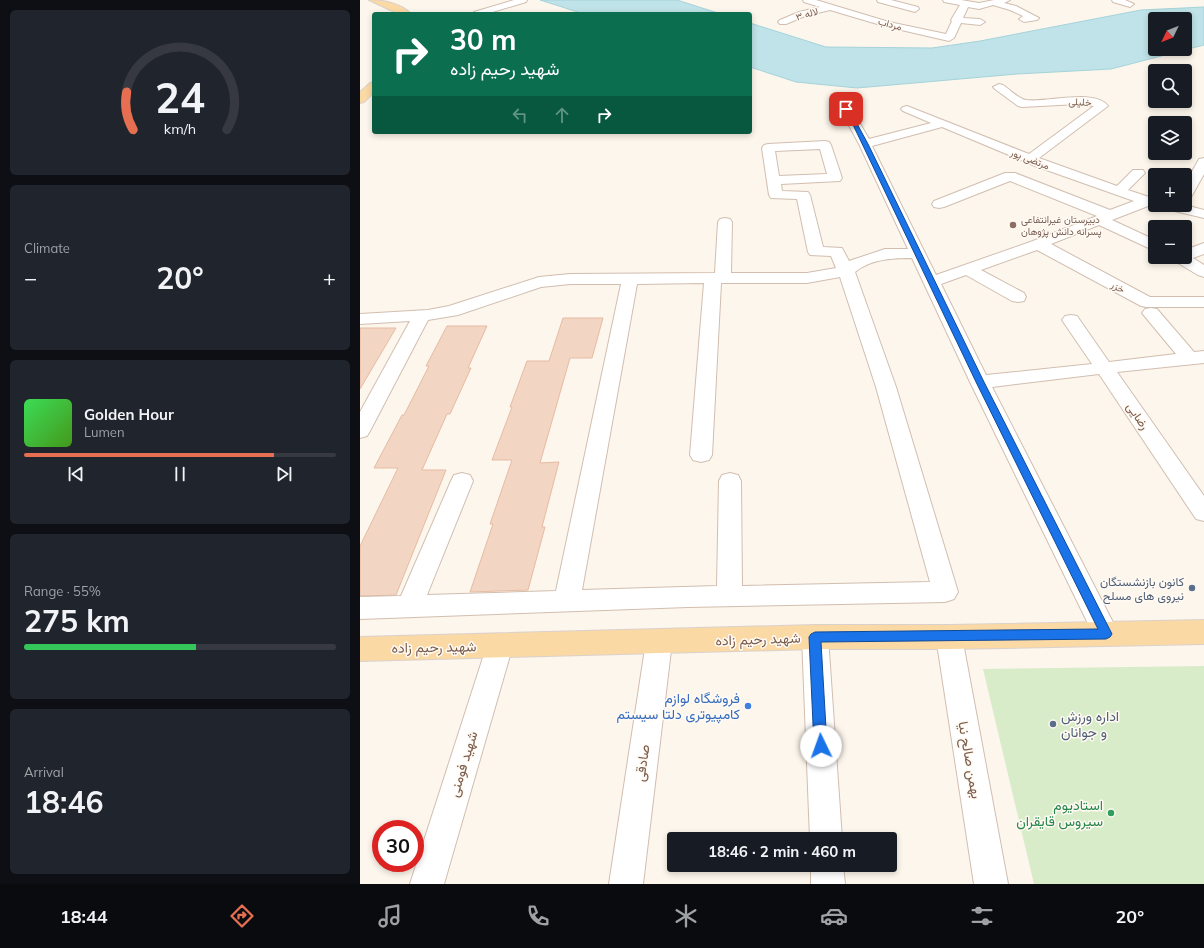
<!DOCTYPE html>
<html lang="en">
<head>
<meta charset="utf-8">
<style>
	body { margin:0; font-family:Mulish,Vazirmatn,sans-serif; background:#20242c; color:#f1f3f6; height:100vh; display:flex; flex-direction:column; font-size:15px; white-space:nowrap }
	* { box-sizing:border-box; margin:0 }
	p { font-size:13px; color:#9ea1a6 }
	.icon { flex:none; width:22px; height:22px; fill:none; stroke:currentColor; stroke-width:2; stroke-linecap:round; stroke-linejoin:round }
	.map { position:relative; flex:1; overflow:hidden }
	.side { display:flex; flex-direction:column; gap:10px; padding:10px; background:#0d0f14; width:360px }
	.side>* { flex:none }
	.banner { position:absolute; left:12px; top:12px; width:380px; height:122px; border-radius:4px; box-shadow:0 2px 6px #0003; background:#0b6e4f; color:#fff; overflow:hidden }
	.needle { width:26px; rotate:227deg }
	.fabs { position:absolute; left:788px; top:12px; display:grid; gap:8px }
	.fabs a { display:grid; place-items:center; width:44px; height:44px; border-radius:4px; background:#171b24; box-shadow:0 2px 6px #0003; font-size:20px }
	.speed { position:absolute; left:12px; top:820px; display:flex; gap:8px; font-size:20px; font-weight:700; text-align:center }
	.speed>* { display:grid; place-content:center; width:52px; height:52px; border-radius:50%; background:#171b24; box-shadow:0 2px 6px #0003; line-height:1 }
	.speed .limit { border:6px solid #d22; background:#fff; color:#111 }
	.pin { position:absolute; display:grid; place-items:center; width:34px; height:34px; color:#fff; margin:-17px; border-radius:8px; box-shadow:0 2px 6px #0006 }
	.me { position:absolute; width:44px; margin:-22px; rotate:357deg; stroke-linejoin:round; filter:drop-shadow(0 0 3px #0008) }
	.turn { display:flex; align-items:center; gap:14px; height:84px; padding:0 12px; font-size:18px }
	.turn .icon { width:52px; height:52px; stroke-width:2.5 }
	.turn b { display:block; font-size:28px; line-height:34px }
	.lanes { display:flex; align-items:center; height:38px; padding:0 12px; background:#0003; justify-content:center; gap:20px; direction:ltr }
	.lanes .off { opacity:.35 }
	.big { font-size:30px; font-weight:700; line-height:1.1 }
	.side .widget { flex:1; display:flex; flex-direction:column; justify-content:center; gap:6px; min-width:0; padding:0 14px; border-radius:6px; background:#20242c }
	.side .dial { align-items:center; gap:0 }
	.dial svg { height:104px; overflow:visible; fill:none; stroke:#363941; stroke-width:7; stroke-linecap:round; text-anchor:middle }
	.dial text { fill:#f1f3f6; stroke:none }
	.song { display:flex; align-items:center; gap:12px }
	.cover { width:48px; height:48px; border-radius:6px; background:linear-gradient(135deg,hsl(130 70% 55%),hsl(100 70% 35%)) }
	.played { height:4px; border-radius:2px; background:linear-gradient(90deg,#e76f51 80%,#363941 80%) }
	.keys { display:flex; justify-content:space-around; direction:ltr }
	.heat { display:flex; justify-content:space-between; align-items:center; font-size:22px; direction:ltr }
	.charge { height:6px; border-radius:3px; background:linear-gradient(90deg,#34c759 55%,#363941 0) }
	.trip { position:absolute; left:307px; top:832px; width:230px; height:40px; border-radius:4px; background:#171b24; box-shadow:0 2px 6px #0003; font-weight:700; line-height:40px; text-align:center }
	.menu { display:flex; height:64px; justify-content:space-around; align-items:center; background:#090b0e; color:#9ea1a6 }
	.menu .icon { width:28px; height:28px }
	.menu .selected { color:#e76f51 }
	.menu b { font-size:18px; color:#f1f3f6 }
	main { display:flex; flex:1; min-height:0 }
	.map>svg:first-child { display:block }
	.green { fill:#d8ecc9 }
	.water { fill:#bfe3e8; stroke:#a5d3da; fill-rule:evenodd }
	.building { fill:#f3d5c3; stroke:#e6bba3 }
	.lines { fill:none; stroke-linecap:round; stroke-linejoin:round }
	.minor-casing { stroke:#d1beb0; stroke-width:2 }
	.major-casing { stroke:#dad1cd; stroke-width:2 }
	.minor { fill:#fff; fill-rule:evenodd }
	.major { fill:#fbd9a5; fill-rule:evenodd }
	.route { fill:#1a73e8; stroke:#114b97 }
	.education-dot { fill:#8d6e63; stroke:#fffaf3; stroke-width:1.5 }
	.service-dot { fill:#5c6f8a; stroke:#fffaf3; stroke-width:1.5 }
	.shop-dot { fill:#3f7fe0; stroke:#fffaf3; stroke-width:1.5 }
	.leisure-dot { fill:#2e9e5b; stroke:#fffaf3; stroke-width:1.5 }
	.labels { text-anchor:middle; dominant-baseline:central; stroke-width:3; stroke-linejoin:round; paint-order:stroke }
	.far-street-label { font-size:10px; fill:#7a5c4d; stroke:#fffaf3 }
	.far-education-label { font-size:10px; fill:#785e54; stroke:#fffaf3; text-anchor:start }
	.street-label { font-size:12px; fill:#7a5c4d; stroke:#fffaf3 }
	.service-label { font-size:12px; fill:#4e5e75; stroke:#fffaf3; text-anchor:end }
	.near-street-label { font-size:14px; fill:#7a5c4d; stroke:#fffaf3 }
	.near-shop-label { font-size:14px; fill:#366cbe; stroke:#fffaf3; text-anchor:end }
	.near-service-label { font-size:14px; fill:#4e5e75; stroke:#fffaf3; text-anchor:start }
	.near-leisure-label { font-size:14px; fill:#27864d; stroke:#fffaf3; text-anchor:end }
</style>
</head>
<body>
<main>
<section class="side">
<div class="widget dial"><svg viewBox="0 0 100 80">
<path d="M14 69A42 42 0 1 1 86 69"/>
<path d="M14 69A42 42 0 0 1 9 40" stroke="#e76f51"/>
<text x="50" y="56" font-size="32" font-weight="700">24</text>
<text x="50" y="72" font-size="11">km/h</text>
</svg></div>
<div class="widget"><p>Climate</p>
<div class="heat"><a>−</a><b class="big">20°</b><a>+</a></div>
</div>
<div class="widget">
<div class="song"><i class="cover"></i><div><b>Golden Hour</b><p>Lumen</p></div></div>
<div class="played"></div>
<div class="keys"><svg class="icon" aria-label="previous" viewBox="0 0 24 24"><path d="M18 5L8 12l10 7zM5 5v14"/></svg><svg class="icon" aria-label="pause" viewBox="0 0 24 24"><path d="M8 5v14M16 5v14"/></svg><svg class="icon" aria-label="next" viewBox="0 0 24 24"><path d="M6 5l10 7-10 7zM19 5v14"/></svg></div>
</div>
<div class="widget"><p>Range · 55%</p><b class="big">275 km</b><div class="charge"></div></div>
<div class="widget"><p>Arrival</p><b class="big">18:46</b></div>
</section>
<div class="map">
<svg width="844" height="884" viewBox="0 0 844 884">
	<rect width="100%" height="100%" fill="#fdf6ec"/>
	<!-- green -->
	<path class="green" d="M844 666V884H674L623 669Z"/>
	<!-- water -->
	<path class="water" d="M180 0H317L361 14H224Z
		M844 7V45L751 69 657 74 497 88 436 82 390 67V23L466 47 572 48 620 41 781 10ZM795 19H825V49H795Z"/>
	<!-- building -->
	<path class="building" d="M203 318H243L232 358H210L180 463 199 462 182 527H185L168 590 110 592 133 524H130L152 460H132L152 407H150L167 361H189Z
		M87 326H127L108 368H111L90 414H87L62 470H86L36 595 0 596V546L38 468H14L42 415H44L69 366H66Z
		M0 328H36L0 389Z"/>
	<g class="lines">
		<!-- minor casing -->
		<g class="minor-casing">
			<path id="minor" d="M154 0H167L166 2 126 14H113L114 12Z
				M443 0H456L529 22 586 34 592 21 591 20 600 5 584 2 583 0H601L619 3 634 0H650L644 3 656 6 679 18 677 20 664 22 659 19 663 16 650 10 633 5 619 9 608 7 603 18 620 19 625 22 620 25 601 23 594 38 589 41 524 26 470 10 445 16 426 24H420L418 22 420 20 439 12 460 7 444 2Z
				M517 0H531L558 7 559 9 555 12 518 2Z
				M752 0H765L774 4 770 7 753 2Z
				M639 84 643 85C649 89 659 99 666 100 686 103 735 88 748 106L679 158 757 186 773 170H783L785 173 768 190 795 199V205H825L844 210V218L802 208 800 206 795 207 788 206 752 220 795 240V251L739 225 691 244 790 297H844V307H787L781 306 677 250 621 270 664 293 666 297 664 301 658 302 652 301 606 275 581 284 626 375 732 364 702 320 705 316 711 315 717 316 749 362 816 354 782 313 785 309 791 308 797 309 834 352 844 351V363L757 372 844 496V521L836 519 739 374 632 387 759 634 755 642 746 645 737 642 610 382 552 258C532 258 511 259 495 272L536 387 598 592 594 599 585 602 328 607 0 619V597L41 596 91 481 94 475 102 473 110 475 113 481 67 595 196 591 261 284H210L181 287 98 315 68 320 10 431 7 436 0 438V412L50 321 0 324V314L68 310 89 306 179 277 210 274 355 273 358 222 360 219 365 218 370 219 372 222 371 273H447L476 268 471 256 450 255 448 252 437 199 411 198 409 195 402 148 404 145 408 144 465 141 469 142 471 145 482 178 480 181 421 184 422 191 448 192 450 195 463 247 482 248 489 261 525 249H548L499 144 474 98 476 96H484L509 139 571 123 543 111 541 109 543 107 547 106 669 154 734 106 718 104 662 107 658 106 635 89 633 87ZM582 127 675 166 774 201 750 210 655 173H645L574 201 572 204 574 207 579 208 584 207 650 181 737 216 673 241 576 275 512 146ZM460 149 467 174 419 176 415 151ZM480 277 516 387 570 582 382 586 381 481 378 475 370 473 362 475 359 481 357 586 222 590 277 284 344 283 330 455 333 460 341 462 349 460 352 455 361 283H447Z
				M844 158V174L830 199 825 200V184L839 159Z
				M844 243V254L833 258 844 265V277L838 275 813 260 811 257H825V250Z
				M455 626 464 629 468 637 482 839H450L442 637 446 629Z
				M589 626 598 629 602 637 648 884H614L576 637 580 629Z
				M299 631 308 634 312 642 283 884H249L286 642 290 634Z
				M140 634 149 637 153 645 84 884H50L127 645 131 637Z
				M451 865H483L485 884H451Z"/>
		</g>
		<!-- major casing -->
		<g class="major-casing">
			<path id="major" d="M9 0C22 0 41 3 51 14H39Z
				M14 82V92L4 102 0 103V92L10 83Z
				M844 620V644L589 649H455L0 661V637L455 625H589Z"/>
		</g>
		<!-- minor -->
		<use href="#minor" class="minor"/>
		<!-- major -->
		<use href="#major" class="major"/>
	</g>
	<!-- route -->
	<path class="route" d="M485 108 489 109 508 144 624 382 752 634 750 637 746 639 461 642 467 746 465 750 461 752 456 750 454 746 449 637 451 634 455 632 738 629 616 382Z"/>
	<!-- markers -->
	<circle class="education-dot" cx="653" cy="225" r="4"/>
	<g class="service-dot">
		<circle cx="832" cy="588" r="4"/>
		<circle cx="693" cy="724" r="4"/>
	</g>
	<circle class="shop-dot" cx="388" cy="706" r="4"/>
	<circle class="leisure-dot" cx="751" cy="813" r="4"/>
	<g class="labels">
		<!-- far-street labels -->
		<g class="far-street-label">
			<text transform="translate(447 14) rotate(-17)">لاله ۳</text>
			<text transform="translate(530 24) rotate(15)">مرداب</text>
			<text transform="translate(720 102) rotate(2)">خلیلی</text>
			<text transform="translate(670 159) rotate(21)">مرتضی پور</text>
			<text transform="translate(758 287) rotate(28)">خزر</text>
		</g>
		<!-- far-education labels -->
		<g class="far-education-label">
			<text x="661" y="219">دبیرستان غیرانتفاعی<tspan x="661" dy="12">پسرانه دانش پژوهان</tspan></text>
		</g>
		<!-- street labels -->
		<g class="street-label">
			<text transform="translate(778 416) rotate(56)">رضایی</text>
		</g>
		<!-- service labels -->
		<g class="service-label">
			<text x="824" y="581">کانون بازنشستگان<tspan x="824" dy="14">نیروی های مسلح</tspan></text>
		</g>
		<!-- near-street labels -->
		<g class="near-street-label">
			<text transform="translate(398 639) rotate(-2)">شهید رحیم زاده</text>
			<text transform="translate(74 647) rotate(-1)">شهید رحیم زاده</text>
			<text transform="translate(610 760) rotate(80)">بهمن صالح نیا</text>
			<text transform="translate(282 763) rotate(-82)">صادقی</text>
			<text transform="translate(103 764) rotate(-73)">شهید فومنی</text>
		</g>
		<!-- near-shop labels -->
		<g class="near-shop-label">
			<text x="380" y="698">فروشگاه لوازم<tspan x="380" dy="16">کامپیوتری دلتا سیستم</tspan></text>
		</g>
		<!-- near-service labels -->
		<g class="near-service-label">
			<text x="701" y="716">اداره ورزش<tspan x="701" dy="16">و جوانان</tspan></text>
		</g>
		<!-- near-leisure labels -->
		<g class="near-leisure-label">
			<text x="743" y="805">استادیوم<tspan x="743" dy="16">سیروس قایقران</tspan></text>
		</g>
	</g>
</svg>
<div class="fabs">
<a><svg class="needle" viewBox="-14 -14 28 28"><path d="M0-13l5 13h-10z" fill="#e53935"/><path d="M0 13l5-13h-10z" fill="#9ea1a6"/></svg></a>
<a><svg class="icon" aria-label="search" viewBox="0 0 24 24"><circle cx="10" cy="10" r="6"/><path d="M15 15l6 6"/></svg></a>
<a><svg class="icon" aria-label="layers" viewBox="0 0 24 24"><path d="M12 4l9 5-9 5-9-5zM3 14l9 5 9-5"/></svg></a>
<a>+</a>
<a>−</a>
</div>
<div class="speed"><div class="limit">30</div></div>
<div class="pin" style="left:486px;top:109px;background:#d93025"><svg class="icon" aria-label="arrive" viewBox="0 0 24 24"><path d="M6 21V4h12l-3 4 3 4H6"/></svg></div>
<svg class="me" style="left:461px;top:746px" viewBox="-20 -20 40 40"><circle r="19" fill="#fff"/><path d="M0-13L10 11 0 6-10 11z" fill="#1a73e8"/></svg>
<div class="trip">18:46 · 2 min · 460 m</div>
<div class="banner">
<div class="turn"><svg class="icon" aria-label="right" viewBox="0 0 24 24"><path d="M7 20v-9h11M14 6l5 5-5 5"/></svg><div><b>30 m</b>شهید رحیم زاده</div></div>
<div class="lanes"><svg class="icon off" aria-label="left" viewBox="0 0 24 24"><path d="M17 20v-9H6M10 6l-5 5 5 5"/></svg><svg class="icon off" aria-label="ahead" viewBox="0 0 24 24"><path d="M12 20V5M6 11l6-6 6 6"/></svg><svg class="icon" aria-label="right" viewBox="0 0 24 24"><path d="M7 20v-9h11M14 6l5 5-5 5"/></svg></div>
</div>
</div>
</main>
<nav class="menu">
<b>18:44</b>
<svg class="icon selected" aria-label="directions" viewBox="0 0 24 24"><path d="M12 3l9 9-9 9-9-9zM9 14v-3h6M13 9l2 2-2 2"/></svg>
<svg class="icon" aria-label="music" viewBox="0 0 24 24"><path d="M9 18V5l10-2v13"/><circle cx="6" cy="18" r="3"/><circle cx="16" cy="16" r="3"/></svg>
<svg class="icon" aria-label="phone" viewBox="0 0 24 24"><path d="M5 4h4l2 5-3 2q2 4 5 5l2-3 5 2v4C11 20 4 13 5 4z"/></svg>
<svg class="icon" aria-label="climate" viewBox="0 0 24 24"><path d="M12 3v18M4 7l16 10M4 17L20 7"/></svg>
<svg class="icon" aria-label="car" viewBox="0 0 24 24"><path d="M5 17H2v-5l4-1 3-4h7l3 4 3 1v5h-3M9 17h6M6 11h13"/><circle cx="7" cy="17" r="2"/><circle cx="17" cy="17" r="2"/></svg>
<svg class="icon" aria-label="filters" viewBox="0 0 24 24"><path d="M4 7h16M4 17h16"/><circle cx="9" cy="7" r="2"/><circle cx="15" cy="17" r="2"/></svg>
<b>20°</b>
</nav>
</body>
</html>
